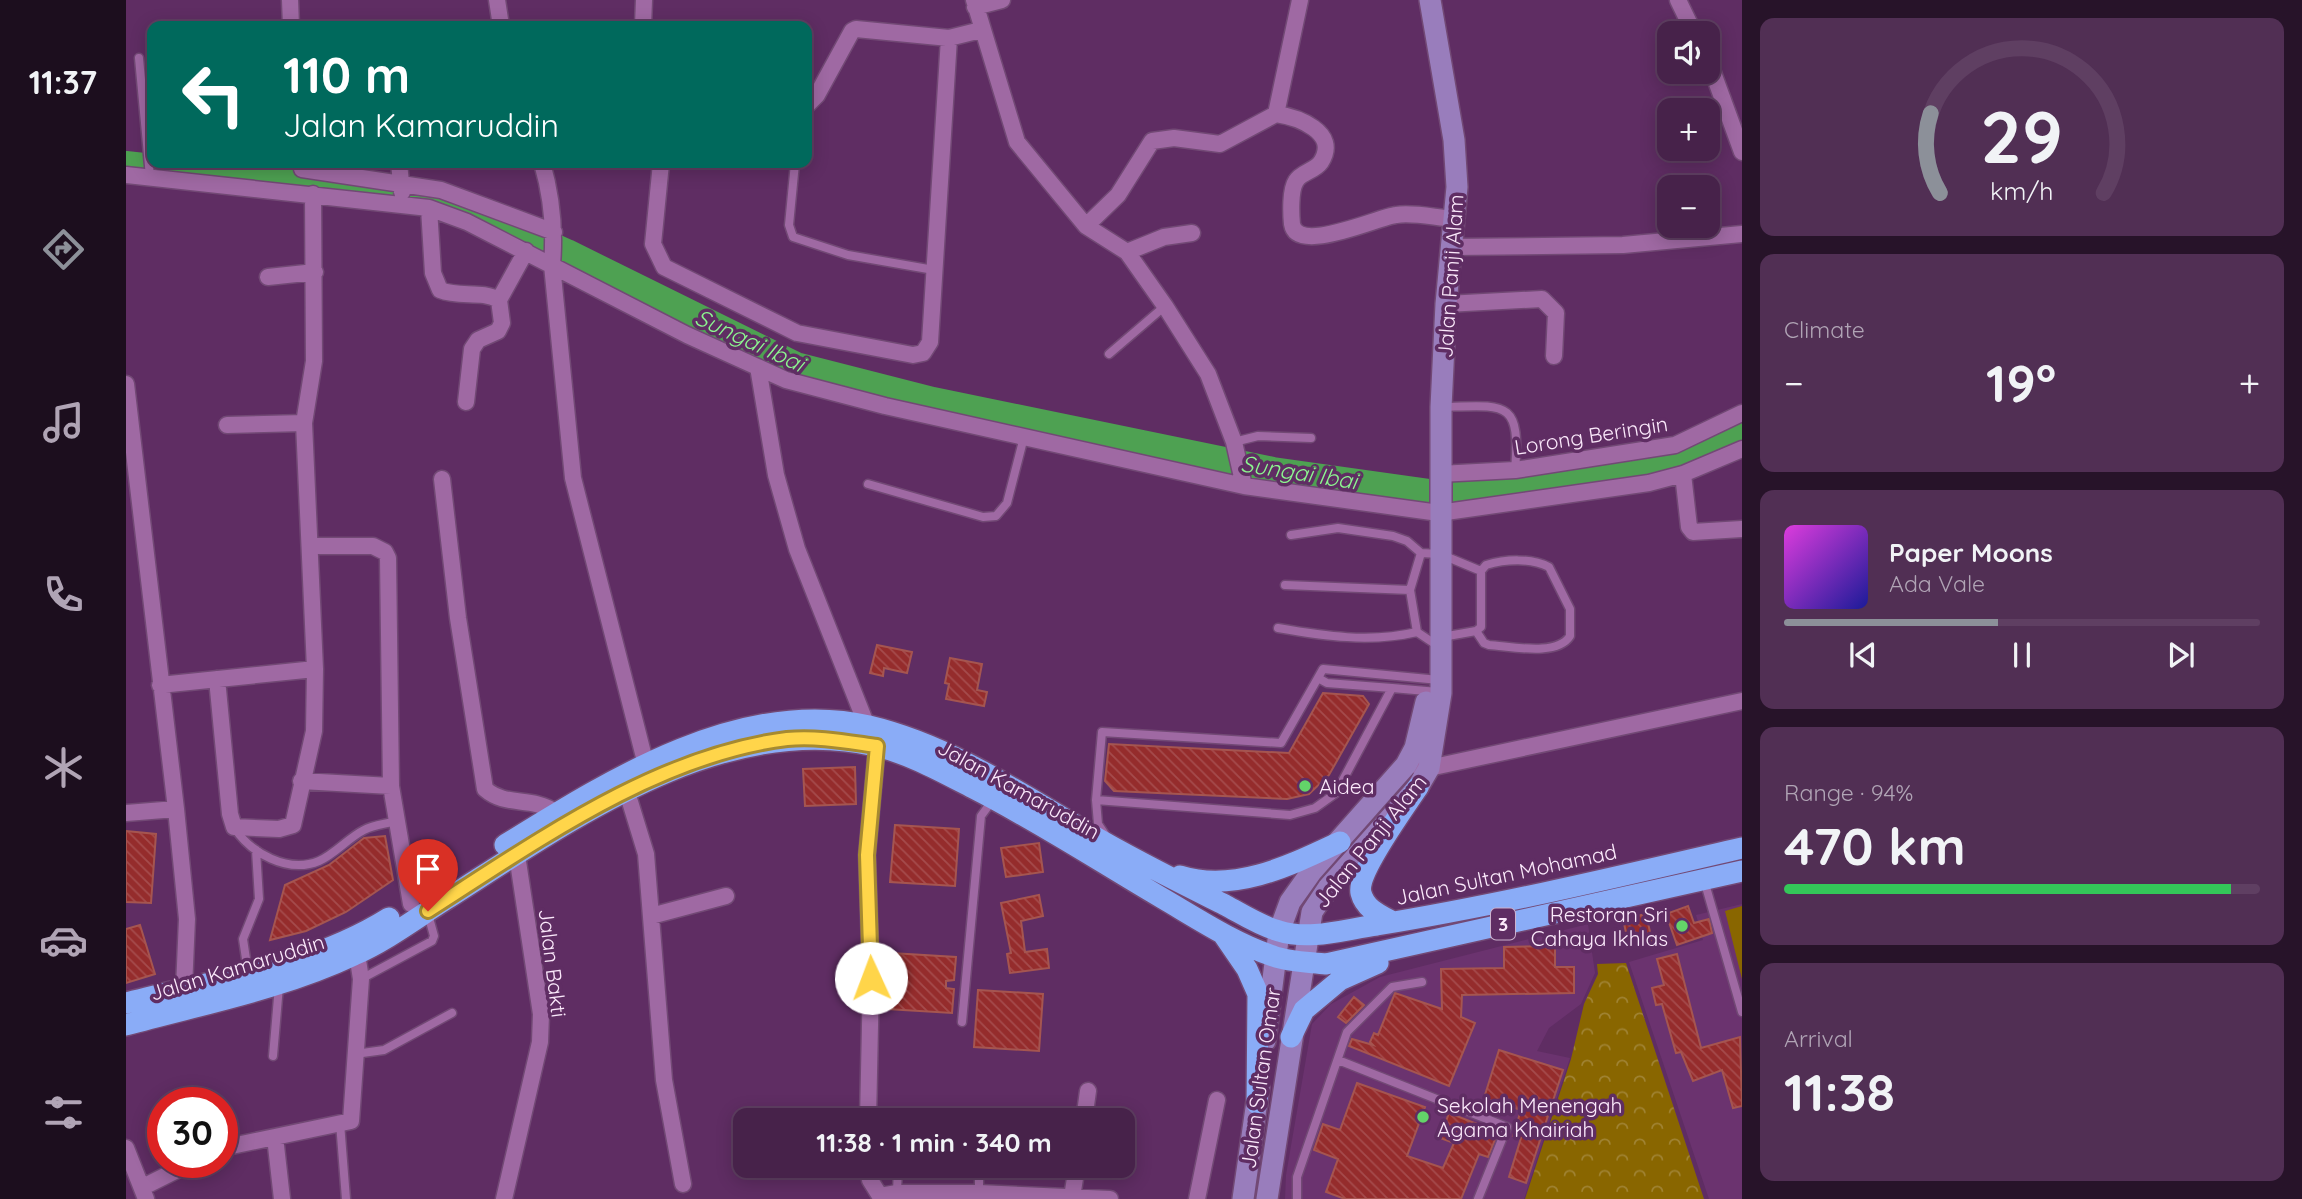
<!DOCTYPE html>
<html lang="en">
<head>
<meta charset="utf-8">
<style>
	body { margin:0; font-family:Quicksand,sans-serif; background:#512f54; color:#f1f3f6; height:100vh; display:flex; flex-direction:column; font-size:26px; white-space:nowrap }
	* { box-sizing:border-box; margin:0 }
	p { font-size:23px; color:#b0a4b5 }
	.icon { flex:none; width:38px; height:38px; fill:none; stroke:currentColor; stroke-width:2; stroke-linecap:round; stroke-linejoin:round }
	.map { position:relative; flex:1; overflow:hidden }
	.drawer { display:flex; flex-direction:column; gap:18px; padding:18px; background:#271329; width:560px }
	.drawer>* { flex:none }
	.guide { position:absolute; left:21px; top:21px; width:665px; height:147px; border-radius:14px; box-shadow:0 4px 18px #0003,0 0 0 2px #5f3f62; background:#00695c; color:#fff; overflow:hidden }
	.tools { position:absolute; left:1531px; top:21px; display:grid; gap:14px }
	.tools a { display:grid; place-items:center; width:63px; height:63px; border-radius:14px; background:#47224a; box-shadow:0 4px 18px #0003,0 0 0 2px #5f3f62; font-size:35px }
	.speed { position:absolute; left:21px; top:1087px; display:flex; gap:14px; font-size:35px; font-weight:700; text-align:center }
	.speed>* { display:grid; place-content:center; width:91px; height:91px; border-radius:50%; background:#47224a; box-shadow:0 4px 18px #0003,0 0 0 2px #5f3f62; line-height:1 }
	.speed .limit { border:10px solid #d22; background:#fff; color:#111 }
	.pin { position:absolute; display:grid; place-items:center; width:60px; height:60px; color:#fff; margin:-72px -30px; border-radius:50% 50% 50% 0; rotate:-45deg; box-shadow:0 0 7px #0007 }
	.pin .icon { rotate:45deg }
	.me { position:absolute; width:77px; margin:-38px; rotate:358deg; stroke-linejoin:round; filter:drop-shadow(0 0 5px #0008) }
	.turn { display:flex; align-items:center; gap:24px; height:147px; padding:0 21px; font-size:32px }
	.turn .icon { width:91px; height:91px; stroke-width:2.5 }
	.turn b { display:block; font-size:49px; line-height:60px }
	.big { font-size:52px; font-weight:800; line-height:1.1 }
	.drawer .tile { flex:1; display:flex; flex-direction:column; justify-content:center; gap:10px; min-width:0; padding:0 24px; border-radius:14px; background:#512f54 }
	.drawer .dial { align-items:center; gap:0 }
	.dial svg { height:182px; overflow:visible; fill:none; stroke:#5f3f62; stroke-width:7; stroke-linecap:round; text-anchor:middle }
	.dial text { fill:#f1f3f6; stroke:none }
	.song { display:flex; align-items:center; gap:21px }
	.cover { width:84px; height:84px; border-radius:10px; background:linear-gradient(135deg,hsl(300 70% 55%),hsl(240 70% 35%)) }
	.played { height:7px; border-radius:4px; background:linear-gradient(90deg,#8c9099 45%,#5f3f62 45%) }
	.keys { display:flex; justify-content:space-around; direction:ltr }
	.heat { display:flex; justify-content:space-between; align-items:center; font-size:38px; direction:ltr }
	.charge { height:10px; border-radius:5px; background:linear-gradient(90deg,#34c759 94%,#5f3f62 0) }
	.trip { position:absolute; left:607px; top:1108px; width:402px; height:70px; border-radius:14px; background:#47224a; box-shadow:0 4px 18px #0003,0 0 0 2px #5f3f62; font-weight:800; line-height:70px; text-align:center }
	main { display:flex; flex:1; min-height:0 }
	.menu { display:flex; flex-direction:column; width:126px; justify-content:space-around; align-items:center; background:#1c0e1e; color:#b0a4b5 }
	.menu .icon { width:49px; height:49px }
	.menu .current { color:#8c9099 }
	.menu b { font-size:32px; color:#f1f3f6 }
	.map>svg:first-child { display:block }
	.built { fill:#6b336f }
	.green { fill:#896600 }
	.forest { fill:url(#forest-crowns) }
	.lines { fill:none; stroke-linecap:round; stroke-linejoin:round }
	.river { stroke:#4ea152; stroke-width:26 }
	.building { fill:url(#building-back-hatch); stroke:#a55550; stroke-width:2 }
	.lane-casing { stroke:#724975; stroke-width:11 }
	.street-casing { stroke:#724975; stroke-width:19 }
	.secondary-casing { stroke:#724975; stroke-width:24 }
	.highway-casing { stroke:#724975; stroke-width:24 }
	.lane { stroke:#9f69a3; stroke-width:8 }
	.street { stroke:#9f69a3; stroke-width:16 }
	.secondary { stroke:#997dbc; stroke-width:21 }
	.highway { stroke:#8aacf7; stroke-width:21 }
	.route-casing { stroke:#a68a30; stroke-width:18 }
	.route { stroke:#ffd54a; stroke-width:12 }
	.poi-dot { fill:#63d469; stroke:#5f2d63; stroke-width:2.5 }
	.labels { text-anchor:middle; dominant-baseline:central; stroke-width:7; stroke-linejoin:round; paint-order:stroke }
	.shield { fill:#5f2d63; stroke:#ccb1cd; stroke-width:2 }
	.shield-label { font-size:19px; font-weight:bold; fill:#fbe9fb }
	.street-label { font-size:21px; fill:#fbe9fb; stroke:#5f2d63 }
	.poi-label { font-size:21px; fill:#fbe9fb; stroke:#5f2d63; text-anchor:start }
	.water-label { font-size:23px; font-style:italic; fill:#8cf68f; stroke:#5f2d63 }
</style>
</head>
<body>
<main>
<nav class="menu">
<b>11:37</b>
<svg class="icon current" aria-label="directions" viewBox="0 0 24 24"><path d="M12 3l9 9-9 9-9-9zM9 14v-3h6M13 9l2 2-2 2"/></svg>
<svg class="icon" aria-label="music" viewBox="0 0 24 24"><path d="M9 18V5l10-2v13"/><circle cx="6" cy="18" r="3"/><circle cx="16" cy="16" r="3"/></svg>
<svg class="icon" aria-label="phone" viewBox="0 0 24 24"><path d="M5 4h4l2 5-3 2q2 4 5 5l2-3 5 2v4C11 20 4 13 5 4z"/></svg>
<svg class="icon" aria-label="climate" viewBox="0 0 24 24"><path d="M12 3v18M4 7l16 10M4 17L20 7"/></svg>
<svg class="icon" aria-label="car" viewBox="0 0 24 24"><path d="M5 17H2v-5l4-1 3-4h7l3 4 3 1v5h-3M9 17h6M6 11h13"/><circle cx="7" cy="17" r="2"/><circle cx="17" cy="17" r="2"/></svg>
<svg class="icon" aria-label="filters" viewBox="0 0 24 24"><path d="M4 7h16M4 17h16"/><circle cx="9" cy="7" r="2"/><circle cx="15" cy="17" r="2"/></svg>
</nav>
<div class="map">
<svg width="1616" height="1199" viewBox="0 0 1616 1199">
	<defs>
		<pattern id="forest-crowns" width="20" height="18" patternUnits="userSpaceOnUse" patternTransform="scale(1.75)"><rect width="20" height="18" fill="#896600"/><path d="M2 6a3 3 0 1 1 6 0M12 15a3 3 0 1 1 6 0" fill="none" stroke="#a08333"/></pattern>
		<pattern id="building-back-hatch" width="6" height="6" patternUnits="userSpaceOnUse" patternTransform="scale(1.75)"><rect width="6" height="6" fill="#952c2c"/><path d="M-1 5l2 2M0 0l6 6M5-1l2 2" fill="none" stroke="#a54b4c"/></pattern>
	</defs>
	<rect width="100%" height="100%" fill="#5f2d63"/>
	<!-- built -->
	<path class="built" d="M1616 904V1199H1583L1503 962 1577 940 1570 915Z
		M1462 924 1469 973 1455 1004 1423 1028 1411 1051 1444 1058 1398 1199H1159L1160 1175 1186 1024 1205 1004 1254 977Z"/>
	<!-- green -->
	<path class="green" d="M1616 906V979L1599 911Z"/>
	<!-- forest -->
	<path class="forest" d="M1500 963 1578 1199H1399L1445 1059 1458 1004 1472 974 1471 964Z"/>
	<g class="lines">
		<!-- river -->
		<path class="river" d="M0 164 323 199 441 252 670 365 807 400 1147 470 1304 492
			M1324 493 1509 472 1559 460 1616 435"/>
	</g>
	<!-- building -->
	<path class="building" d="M751 645 786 652 781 673 758 668 757 676 744 673Z
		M824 658 856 664 851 690 861 692 858 706 820 699 823 684 819 683Z
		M1197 693 1237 696 1243 704 1203 775 1183 794 1161 799 988 791 979 781 983 744 1163 753Z
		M729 767 730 804 679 806 677 769Z
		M769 825 833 829 829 886 764 882Z
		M0 831 30 834 25 903 0 902Z
		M259 836 267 880 220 912 180 931 144 940 159 885 203 865 238 838Z
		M913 843 917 872 880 877 875 848Z
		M913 895 917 916 895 921 899 952 921 949 923 968 884 973 881 954 885 953 875 903Z
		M1562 906 1568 923 1583 919 1586 933 1551 945 1540 914Z
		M1520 914 1526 941 1503 946 1497 919Z
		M14 925 29 974 0 983V929Z
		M1429 946V967H1448V993L1336 995 1335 1017 1349 1023 1323 1086 1223 1046 1226 1039 1247 1045 1244 1042 1248 1033 1252 1035 1269 993 1316 1009 1315 969 1378 968V947Z
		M765 953 830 957 828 980 820 981V988L828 989 826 1013 761 1009Z
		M1551 954 1575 1048 1614 1037 1616 1106 1607 1108 1596 1070 1567 1081 1555 1052 1550 1053 1536 1004 1530 1005 1526 988 1538 985 1531 959Z
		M852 990 917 994 913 1051 848 1047Z
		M1228 997 1238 1005 1220 1023 1212 1017Z
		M1373 1050 1437 1070 1400 1183 1383 1177 1395 1138 1387 1136 1395 1110 1358 1098Z
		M1231 1083 1299 1107 1281 1156 1317 1168 1328 1143 1314 1138 1323 1113 1372 1132 1362 1157 1353 1154 1335 1199H1219L1200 1192 1212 1159 1188 1150 1197 1124 1214 1130Z"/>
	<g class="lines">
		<!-- lane casing -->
		<g class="lane-casing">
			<path id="lane" d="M13 58 24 177
				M669 163 663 225 667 237 722 255 808 270
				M983 354 1039 306
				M1318 407C1380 405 1395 400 1389 470
				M1108 442 1132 436 1185 438
				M742 484 857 517 870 516 881 503 898 437
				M1165 535 1212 528 1267 536 1281 541 1295 553 1314 554 1355 571V627L1350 631 1316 637
				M1295 553 1284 590 1291 632 1306 642
				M1159 585 1284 590
				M1152 628C1198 636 1244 643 1291 632
				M1350 631 1358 643 1363 645C1384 646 1431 657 1444 636V609L1423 567C1405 558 1380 559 1360 565L1355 571
				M1192 678 1201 683 1266 688
				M1312 692 1266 688 1210 793 1189 808 1164 815 970 800 976 732 1155 743 1197 669 1313 680
				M970 800 972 824 980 836
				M108 827C124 853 162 874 193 861 209 854 222 838 238 830 247 825 260 824 270 821
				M1578 880 1616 1012
				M122 972 117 939 133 899 130 850
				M235 979 306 941 308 936 302 914
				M836 1022 855 816 866 801
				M229 1054 258 1050 326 1013
				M147 1056 153 986
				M1212 1060 1381 1127 1352 1199
				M214 1123 220 1199
				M853 1166V1193
				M771 1193 772 1166
				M1171 1199V1177L1221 1032 1266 987 1296 982"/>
		</g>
		<!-- street casing -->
		<g class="street-casing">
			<path id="street" d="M164 0 165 26
				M371 0 375 26
				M848 0 891 142 960 226 1001 252 1039 306 1082 374 1108 442 1118 486
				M1552 0 1568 33
				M849 7 876 0
				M517 26 518 0
				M1582 59 1616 152
				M681 105 691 95 726 31 730 29 823 38 855 30
				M1150 114C1171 117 1214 132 1195 162 1189 171 1175 172 1170 181 1164 190 1165 214 1166 224 1171 255 1252 217 1270 215 1288 212 1310 218 1329 219
				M273 163 276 192
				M416 163C426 197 429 230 426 265L447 478 520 765
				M535 163 527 244 538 267 671 333 787 355 797 353 804 342 823 38
				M176 169 315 190 428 232
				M0 175 303 208 341 222 561 335 660 380 759 406 1118 486 1313 513 1523 483 1557 474 1616 449
				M303 208 307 273 314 290C334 298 355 290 373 300L376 323 372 331 352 340 346 349 340 402
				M960 226 992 195 1026 141 1048 138 1094 144 1150 114 1174 0
				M1327 247 1497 245 1616 234
				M1001 252 1038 237 1066 233
				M142 277 189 272
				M373 300 400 251
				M1320 304 1416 299 1430 313 1428 356
				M632 367 650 475 671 549 741 726
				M0 384 50 809 61 919 58 988
				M101 425 178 423
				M1313 474 1389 470 1549 445 1616 413
				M1557 474 1563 527 1567 532 1616 529
				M316 479 332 618 359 789C381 808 404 795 431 813
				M184 546H247L259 552 262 558 265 786
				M91 679 104 814 108 827 153 829 167 825 188 731 189 669 178 423 188 361 187 194
				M34 685 189 669
				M1293 767 1303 768 1616 701
				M175 781 265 786 285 904
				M501 792 520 854 538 1080 557 1184
				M0 813 50 809
				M525 916 600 896
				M742 1120 745 978 741 855 751 746
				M958 1120 962 1091
				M149 1137 156 1199
				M0 1148 20 1199
				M96 1148 225 1121 235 979 231 954
				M743 1166 744 1180 754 1196 771 1193H853L984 1199
				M17 1187 67 1162
				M946 1197 951 1166
				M378 1199 414 1042 415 1014 391 855
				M1071 1199 1091 1100"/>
		</g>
		<!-- secondary casing -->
		<g class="secondary-casing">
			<path id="secondary" d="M1139 1041 1153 932 1164 902 1186 871 1280 765 1289 748 1300 702
				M1117 1199 1133 1087
				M1141 1199 1186 912 1202 888 1292 787 1303 768 1315 693V407L1320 304 1331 187 1328 140 1304 0"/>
		</g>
		<!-- highway casing -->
		<g class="highway-casing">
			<path id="highway" d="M379 845C482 781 616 696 743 726 823 745 894 793 964 834 1008 860 1053 882 1099 905 1116 914 1134 926 1153 931 1184 941 1220 929 1251 925 1374 905 1495 876 1616 848
				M1054 876C1109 893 1165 865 1214 842
				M1267 922C1254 915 1239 909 1235 893 1230 873 1279 807 1292 787
				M1097 934 1121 969 1132 994 1131 1104
				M0 1003C88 980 185 967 263 918
				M0 1025C76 1004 156 989 228 955 260 941 289 919 319 900 442 822 595 710 750 746 784 754 816 772 847 788 912 821 973 861 1036 898 1072 919 1108 943 1147 956 1163 962 1183 962 1200 964L1616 871
				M1165 1037 1178 1010 1214 980 1252 963"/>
		</g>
		<!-- lane -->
		<use href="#lane" class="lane"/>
		<!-- street -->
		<use href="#street" class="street"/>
		<!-- secondary -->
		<use href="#secondary" class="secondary"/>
		<!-- highway -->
		<use href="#highway" class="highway"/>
	</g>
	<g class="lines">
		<!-- route casing -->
		<g class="route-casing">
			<path id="route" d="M302 911C410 842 531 755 661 739 691 736 722 742 751 746L741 855 745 978"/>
		</g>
		<!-- route -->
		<use href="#route" class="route"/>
	</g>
	<!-- markers -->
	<g class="poi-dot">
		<circle cx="1179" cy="786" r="7"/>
		<circle cx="1556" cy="926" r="7"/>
		<circle cx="1297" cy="1117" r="7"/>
	</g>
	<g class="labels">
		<!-- shield labels -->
		<rect class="shield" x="1365" y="908.5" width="24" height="31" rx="5"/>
		<g class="shield-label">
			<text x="1377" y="924">3</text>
		</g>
		<!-- street labels -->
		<g class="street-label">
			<text transform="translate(1324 276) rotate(-86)">Jalan Panji Alam</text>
			<text transform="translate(1465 435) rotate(-9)">Lorong Beringin</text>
			<text transform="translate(893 789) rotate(29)">Jalan Kamaruddin</text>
			<text transform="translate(1244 841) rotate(-51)">Jalan Panji Alam</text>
			<text transform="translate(1380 874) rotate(-12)">Jalan Sultan Mohamad</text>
			<text transform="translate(427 963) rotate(83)">Jalan Bakti</text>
			<text transform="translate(111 967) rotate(-17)">Jalan Kamaruddin</text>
			<text transform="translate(1134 1078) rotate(-82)">Jalan Sultan Omar</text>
		</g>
		<!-- poi labels -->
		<g class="poi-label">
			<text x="1193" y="786">Aidea</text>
			<text x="1542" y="914" text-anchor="end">Restoran Sri<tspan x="1542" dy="24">Cahaya Ikhlas</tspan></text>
			<text x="1311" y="1105">Sekolah Menengah<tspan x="1311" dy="24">Agama Khairiah</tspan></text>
		</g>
		<!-- water labels -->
		<g class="water-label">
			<text transform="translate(624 340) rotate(25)">Sungai Ibai</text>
			<text transform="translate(1173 472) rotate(9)">Sungai Ibai</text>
		</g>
	</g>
</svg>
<div class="tools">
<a><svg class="icon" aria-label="sound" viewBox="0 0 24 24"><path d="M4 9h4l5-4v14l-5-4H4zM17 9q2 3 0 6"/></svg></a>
<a>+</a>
<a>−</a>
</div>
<div class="speed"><div class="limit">30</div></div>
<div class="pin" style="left:302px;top:911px;background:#d93025"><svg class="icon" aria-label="arrive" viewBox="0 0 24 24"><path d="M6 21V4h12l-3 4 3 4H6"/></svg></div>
<svg class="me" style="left:745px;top:978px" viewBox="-20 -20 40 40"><circle r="19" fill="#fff"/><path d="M0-13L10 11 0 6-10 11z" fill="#ffd54a"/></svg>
<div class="trip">11:38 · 1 min · 340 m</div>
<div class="guide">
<div class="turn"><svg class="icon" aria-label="left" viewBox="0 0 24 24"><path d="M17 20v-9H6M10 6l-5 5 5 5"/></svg><div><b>110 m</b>Jalan Kamaruddin</div></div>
</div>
</div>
<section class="drawer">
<div class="tile dial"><svg viewBox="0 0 100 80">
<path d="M14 69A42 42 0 1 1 86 69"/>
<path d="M14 69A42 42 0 0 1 10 34" stroke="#8c9099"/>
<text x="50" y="56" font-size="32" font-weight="700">29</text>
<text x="50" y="72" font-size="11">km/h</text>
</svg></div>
<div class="tile"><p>Climate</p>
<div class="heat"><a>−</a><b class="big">19°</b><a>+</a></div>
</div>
<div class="tile">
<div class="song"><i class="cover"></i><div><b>Paper Moons</b><p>Ada Vale</p></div></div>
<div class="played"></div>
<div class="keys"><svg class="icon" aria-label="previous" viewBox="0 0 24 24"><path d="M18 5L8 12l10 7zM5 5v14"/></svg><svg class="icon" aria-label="pause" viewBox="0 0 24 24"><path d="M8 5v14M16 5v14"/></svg><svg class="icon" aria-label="next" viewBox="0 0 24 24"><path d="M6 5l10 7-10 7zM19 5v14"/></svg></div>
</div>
<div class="tile"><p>Range · 94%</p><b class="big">470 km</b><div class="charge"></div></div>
<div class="tile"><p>Arrival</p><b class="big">11:38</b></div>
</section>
</main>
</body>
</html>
